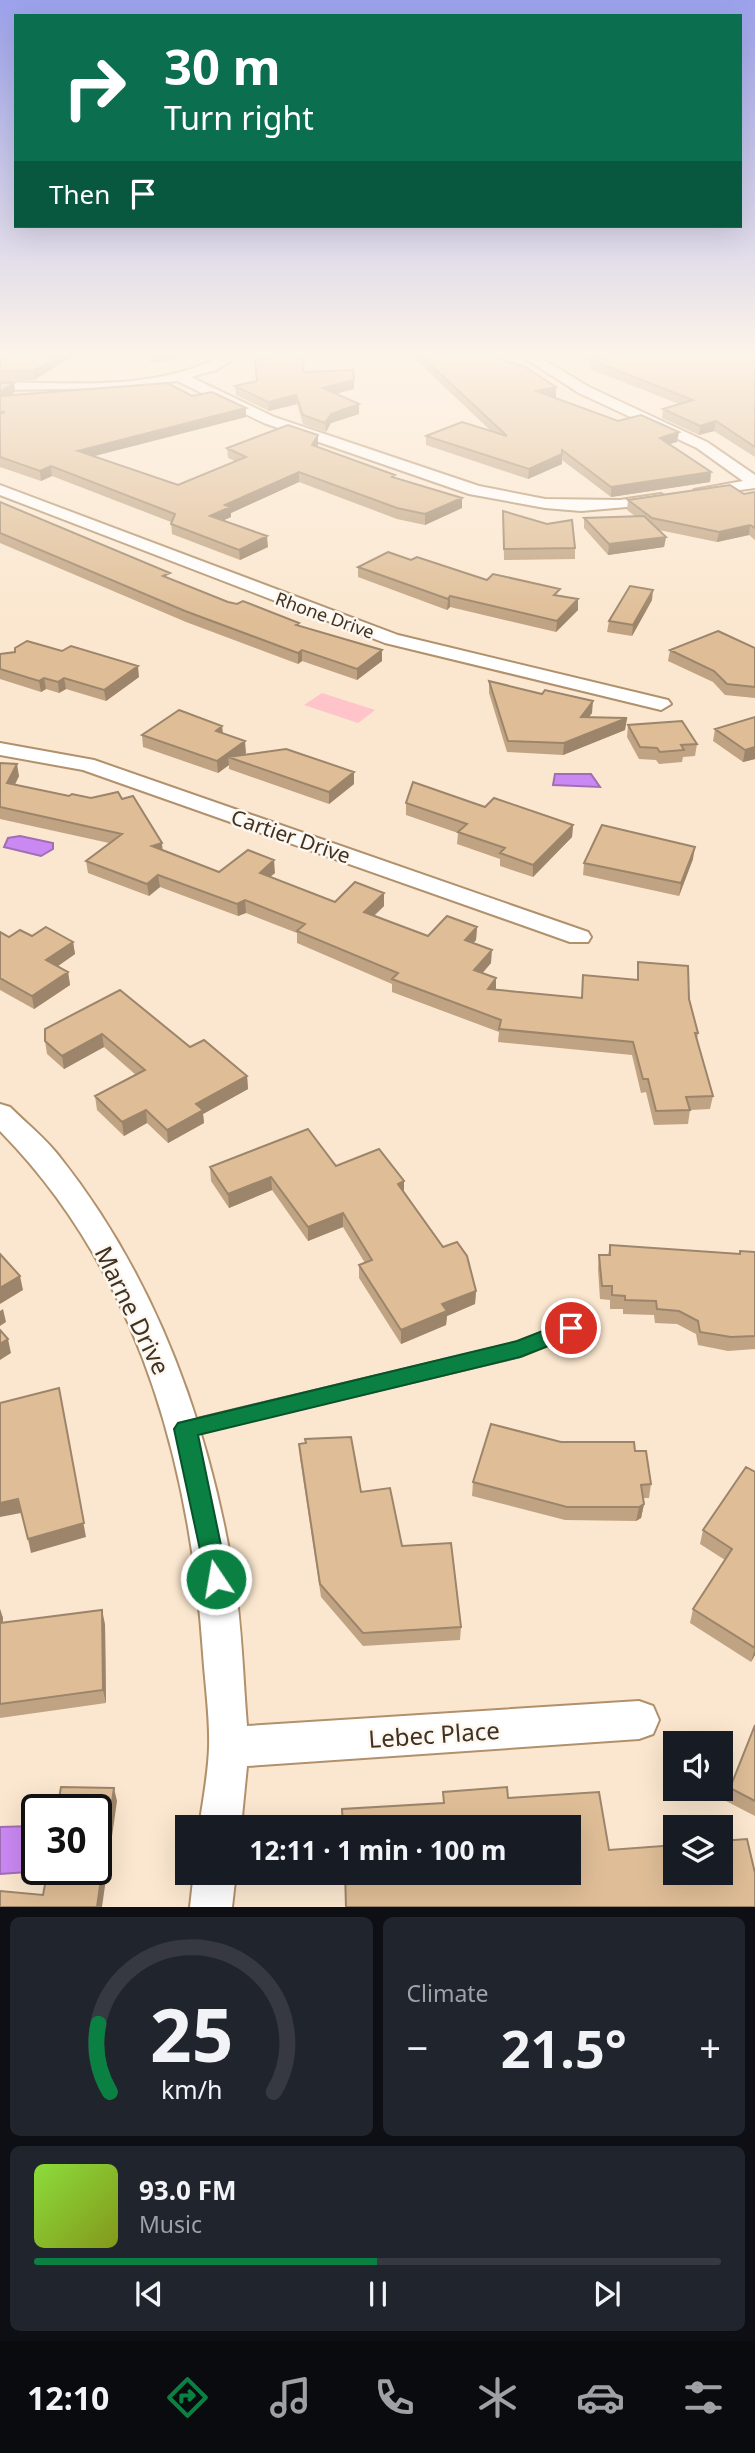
<!DOCTYPE html>
<html lang="en">
<head>
<meta charset="utf-8">
<style>
	body { margin:0; font-family:"Noto Sans",sans-serif; background:#20242c; color:#f1f3f6; height:100vh; display:flex; flex-direction:column; font-size:26px; white-space:nowrap }
	* { box-sizing:border-box; margin:0 }
	p { font-size:23px; color:#9ea1a6 }
	.icon { flex:none; width:38px; height:38px; fill:none; stroke:currentColor; stroke-width:2; stroke-linecap:round; stroke-linejoin:round }
	.map { position:relative; height:1907px; overflow:hidden }
	.side { display:flex; flex-direction:column; gap:10px; padding:10px; background:#0d0f14; flex:1 }
	.side>* { flex:none }
	.banner { position:absolute; left:14px; top:14px; width:728px; height:214px; border-radius:0px; box-shadow:0 7px 28px #0002; background:#0b6e4f; color:#fff; overflow:hidden }
	.buttons { position:absolute; left:663px; top:1731px; display:grid; gap:14px }
	.buttons a { display:grid; place-items:center; width:70px; height:70px; border-radius:0px; background:#171b24; box-shadow:0 7px 28px #0002; font-size:35px }
	.speed { position:absolute; left:21px; top:1794px; display:flex; gap:14px; font-size:35px; font-weight:700; text-align:center }
	.speed>* { display:grid; place-content:center; width:91px; height:91px; border-radius:50%; background:#171b24; box-shadow:0 7px 28px #0002; line-height:1 }
	.speed .limit { border:4px solid #111; border-radius:10px; background:#fff; color:#111 }
	.pin { position:absolute; display:grid; place-items:center; width:60px; height:60px; color:#fff; margin:-30px; border:4px solid #fff; border-radius:50%; box-shadow:0 2px 7px #0007 }
	.me { position:absolute; width:77px; margin:-38px; rotate:348deg; stroke-linejoin:round; filter:drop-shadow(0 0 5px #0008) }
	.turn { display:flex; align-items:center; gap:24px; height:147px; padding:0 35px; font-size:32px }
	.turn .icon { width:91px; height:91px; stroke-width:2.5 }
	.turn b { display:block; font-size:49px; line-height:60px }
	.then { display:flex; align-items:center; height:66px; padding:0 35px; background:#0003; gap:14px; font-size:26px }
	.big { font-size:52px; font-weight:700; line-height:1.1 }
	.side .widget { flex:1; display:flex; flex-direction:column; justify-content:center; gap:10px; min-width:0; padding:0 24px; border-radius:10px; background:#20242c }
	.side .dial { align-items:center; gap:0 }
	.dial svg { height:182px; overflow:visible; fill:none; stroke:#363941; stroke-width:7; stroke-linecap:round; text-anchor:middle }
	.dial text { fill:#f1f3f6; stroke:none }
	.song { display:flex; align-items:center; gap:21px }
	.cover { width:84px; height:84px; border-radius:10px; background:linear-gradient(135deg,hsl(90 70% 55%),hsl(70 70% 35%)) }
	.played { height:7px; border-radius:4px; background:linear-gradient(90deg,#0b8043 50%,#363941 50%) }
	.keys { display:flex; justify-content:space-around; direction:ltr }
	.heat { display:flex; justify-content:space-between; align-items:center; font-size:38px; direction:ltr }
	.side .tiles { flex:1; display:grid; gap:10px; grid-template-columns:1fr 1fr }
	.widget:last-child { grid-column:span 2 }
	.trip { position:absolute; left:175px; top:1815px; width:406px; height:70px; border-radius:0px; background:#171b24; box-shadow:0 7px 28px #0002; font-weight:700; line-height:70px; text-align:center }
	.tabs { display:flex; height:112px; justify-content:space-around; align-items:center; background:#090b0e; color:#9ea1a6 }
	.tabs .icon { width:49px; height:49px }
	.tabs .selected { color:#0b8043 }
	.tabs b { font-size:32px; color:#f1f3f6 }
	.map>svg:first-child { display:block }
	.green { fill:#fec4ca }
	.water { fill:#ca88f3; stroke:#a06eb4; stroke-width:2 }
	.lines { fill:none; stroke-linecap:round; stroke-linejoin:round }
	.service-casing { stroke:#b1916c; stroke-width:18 }
	.minor-casing { stroke:#b1916c; stroke-width:4 }
	.service { stroke:#fff; stroke-width:15 }
	.minor { fill:#fff; fill-rule:evenodd }
	.wall { fill:#c0a382 }
	.shaded-wall { fill:#9c856a }
	.building { fill:#dfbe97; stroke:#9c856a; stroke-width:2 }
	.route { fill:#0b8043; stroke:#07532c; stroke-width:2 }
	.labels { text-anchor:middle; dominant-baseline:central; stroke-width:5; stroke-linejoin:round; paint-order:stroke }
	.far-street-label { font-size:18px; fill:#3f3222; stroke:#fdf7ef }
	.street-label { font-size:21px; fill:#3f3222; stroke:#fdf7ef }
	.near-street-label { font-size:24px; fill:#3f3222; stroke:#fdf7ef }
</style>
</head>
<body>
<div class="map">
<svg width="755" height="1907" viewBox="0 0 755 1907">
	<rect width="100%" height="100%" fill="#fbe7cf"/>
	<!-- green -->
	<path class="green" d="M322 693 375 710 358 723 304 705Z"/>
	<!-- water -->
	<path class="water" d="M555 774H591L600 787 553 785Z
		M20 836 53 843V849L41 856 4 847 8 838Z
		M32 1826 27 1872 0 1874V1827Z"/>
	<g class="lines">
		<!-- service casing -->
		<g class="service-casing">
			<path id="service" d="M185 1429 520 1349 571 1328"/>
		</g>
		<!-- minor casing -->
		<g class="minor-casing">
			<path id="minor" d="M223 355H239L216 370 191 377 274 417 479 486 545 499 620 500 661 494 669 499 661 504 581 511 545 508 469 494 264 423 177 381 120 388 0 390V382C72 383 158 391 223 355Z
				M520 355H536L589 387 707 442 755 475V488L694 496V490L743 481 697 448 579 393Z
				M0 485 398 635 668 700 671 704 661 710 385 643 0 495Z
				M0 743 94 760 588 932 591 937 588 942H570L83 770 0 755Z
				M0 1104 10 1107C26 1123 45 1138 59 1156 156 1278 209 1425 234 1578 242 1626 243 1677 247 1726L639 1701 653 1706 659 1720 653 1734 639 1739 247 1766 241 1827H199C203 1801 208 1774 209 1748 210 1717 205 1684 203 1653 190 1462 137 1270 0 1131Z
				M194 1872H236L232 1907H190Z"/>
		</g>
		<!-- service -->
		<use href="#service" class="service"/>
		<!-- minor -->
		<use href="#minor" class="minor"/>
	</g>
	<!-- wall -->
	<path class="wall" d="M0 355H75L34 380H0Z
		M411 355H498L505 361 556 397H552L677 442 669 444 711 472 710 482 611 497 562 460V464L528 479 426 445V436L491 431Z
		M579 355H755V457L714 431 699 435 662 418 663 409 679 404 590 369 591 362Z
		M268 358 304 372 354 389 336 394 359 414 331 423 326 432 303 424 297 404 269 411 236 395 235 386 256 381Z
		M0 383H14L15 392 11 395 192 396 246 408V417L94 456 178 485 235 461 228 458 227 448 318 435V445L317 447 395 477 462 508 425 525 397 519 299 482 231 513V517L223 520 268 547 240 560 172 534 171 522 52 476 41 481 0 467Z
		M755 492V540L749 535 717 542 659 530 666 537 664 547 608 555 584 528V518L635 516 627 510 628 500 744 494Z
		M0 502 170 579 228 602 299 623V626L382 650V661L357 680 302 661 298 664 186 622 0 543Z
		M503 511 575 548V559L504 560Z
		M411 560 487 580 578 599V610L556 632 450 607 447 610 358 577V567Z
		M652 600 632 636 607 632 609 621Z
		M755 648V698L725 695 713 682 668 661 670 650Z
		M0 654 139 677 106 701 66 689 59 693 46 689 41 692 0 679Z
		M489 681 592 713 589 717 627 718 625 730 563 755 507 752 489 693Z
		M755 717V759L743 762 713 741 715 729Z
		M628 725 697 744 695 756 683 757 682 762 659 764 656 760 639 759 627 737Z
		M222 726 223 733 246 753 243 755 354 784 329 804 229 769V765L218 773 143 747 142 735Z
		M0 763 19 776 15 785 69 796 122 799 162 843V850L219 872 275 873 270 877 335 902 384 906 374 916 428 936 477 927 476 940 473 943 491 963 482 973 496 978V989L581 998 637 980 638 962 689 999 698 1033 697 1040 713 1096 710 1109 690 1110 688 1124 654 1125 646 1092 641 1093 632 1055 498 1042 499 1032 392 992V984L297 943V933L246 913 238 916 160 887 149 896 88 873 86 861 109 843 0 819Z
		M406 803 485 807 573 825 572 837 533 877 500 866V859L457 844 458 833 406 815Z
		M693 859 679 896 583 875 584 863Z
		M0 932 9 937 32 936 73 942 75 954 58 966 68 972 70 985 34 1009 0 990Z
		M120 990 190 1047 247 1076 248 1089 203 1114 204 1123 168 1143 147 1123 124 1136 97 1110 95 1096 136 1075 104 1047 64 1069 47 1054 45 1041Z
		M336 1166 404 1192 443 1247 476 1291 475 1304 447 1316 446 1325 401 1344 359 1278V1265L365 1263 343 1227 308 1241 272 1190 229 1208 211 1181 210 1167Z
		M610 1245 739 1254 740 1251 755 1252V1349L728 1351 698 1345 696 1334 677 1324 655 1323 654 1315 623 1314V1309H610V1300L600 1299 598 1269 599 1255H608Z
		M305 1439 361 1492 461 1627 460 1640 363 1646 321 1597 300 1458 299 1444H305Z
		M561 1442 635 1451 651 1484 649 1498H643L644 1504 641 1518 636 1521 565 1520 472 1496 473 1482Z
		M755 1472V1655L751 1662 690 1623 693 1609 725 1560 700 1544 703 1530Z
		M0 1609 3 1618 2 1623 105 1624 106 1703 0 1718Z
		M755 1725V1816L726 1801 730 1788Z"/>
	<!-- shaded-wall -->
	<path class="shaded-wall" d="M60 355H75L34 380 33 371Z
		M150 355H191L151 364Z
		M354 380V389L323 397V388Z
		M14 383 15 392 0 402V392Z
		M556 387V397L535 401 536 391Z
		M296 395 297 404 269 411 268 402Z
		M359 404V414L331 423 326 432 325 423 331 414Z
		M246 408V417L79 460 78 451Z
		M716 421 714 431 699 435 700 426Z
		M679 432 677 442 659 447 660 438Z
		M318 435V445L312 455V445Z
		M562 454V464L528 479 529 469Z
		M51 466 52 476 41 481 40 471Z
		M299 472V482L231 513V517L211 526 210 516 225 505Z
		M711 472 710 482 611 497V487Z
		M462 498V508L425 525V514Z
		M750 525 749 535 717 542 719 532Z
		M267 536 268 547 240 560 239 550Z
		M666 537 664 547 608 555 609 544Z
		M653 590 652 600 632 636 633 625Z
		M450 596V607L447 610 448 599Z
		M578 599V610L556 632 557 621Z
		M302 650V661L298 664V653Z
		M382 650V661L357 680V669Z
		M138 666 139 677 106 701 104 690Z
		M44 678 46 689 41 692 39 681Z
		M64 678 66 689 59 693 58 682Z
		M593 701 592 713 580 729 581 717Z
		M627 718 625 730 563 755 564 743Z
		M222 726 223 738 216 731Z
		M245 741 246 753 236 760 228 757 229 765 218 773 217 761Z
		M755 747V759L743 762 745 750Z
		M17 764 19 776 9 795 7 783Z
		M354 772V784L329 804V792Z
		M573 825 572 837 533 877V865Z
		M162 843 163 855 152 846Z
		M695 847 693 859 679 896 681 883Z
		M274 860 275 873 260 885V873Z
		M158 875 160 887 149 896 147 884Z
		M384 893V906L364 925V912Z
		M245 900 246 913 238 916 237 904Z
		M477 927 476 940 464 953 465 940Z
		M73 942 75 954 48 973 46 960Z
		M492 950 491 963 474 983V970Z
		M68 972 70 985 34 1009 32 996Z
		M496 978V991L488 989Z
		M102 1034 104 1047 64 1069 62 1056Z
		M247 1076 248 1089 203 1114 204 1123 168 1143 167 1130 196 1104Z
		M146 1110 147 1123 124 1136 122 1122Z
		M271 1177 272 1190 229 1208 228 1194Z
		M404 1181V1195L398 1184Z
		M343 1213V1227L308 1241V1227Z
		M20 1276 23 1290 0 1304V1288Z
		M476 1291 475 1304 447 1316 446 1325 401 1344V1330L442 1304Z
		M3 1309 6 1322 0 1326V1311Z
		M8 1339 11 1353 0 1360V1344Z
		M61 1401 86 1537 31 1553 28 1539Z
		M18 1499 21 1513 0 1517V1503Z
		M644 1504 641 1518 636 1521 639 1507Z
		M0 1609 3 1618 2 1637 0 1631Z
		M102 1610 105 1624 106 1703 103 1690Z
		M755 1648V1655L751 1662Z
		M114 1788 117 1801 102 1907H97Z"/>
	<!-- building -->
	<path class="building" d="M0 355H60L33 371H0Z
		M269 355H304L303 372 353 370 354 380 323 388 359 404 331 414 325 423 303 415 296 395 268 402 235 386 257 381 255 358H268Z
		M420 355H498L505 361 525 367 556 387 536 391 618 421 641 415 679 432 660 438 711 472 611 487 562 450V454L529 469 426 436 462 422 507 436Z
		M595 355H755V447L716 421 700 426 663 409 693 400 591 360 600 358Z
		M0 383H14L0 392Z
		M167 383 192 396 212 392 246 408 78 451 178 485 246 457 227 448 288 425 318 435 312 445 395 475 392 477 462 498 425 514 397 508 299 472 225 505 230 507 210 516 267 536 239 550 171 524 175 514 51 466 40 471 0 457V414L5 412H0V396Z
		M730 485 744 494 755 492V528L750 525 719 532 652 518 628 500Z
		M0 502 170 573 163 576 228 602 237 604 243 601 299 623 296 625 382 650 357 669 302 650 298 653 185 611 0 533Z
		M503 511 547 524 572 520 575 548 504 549Z
		M644 516 666 537 609 544 584 518Z
		M388 552 411 560 417 557 487 580 493 574 560 589 554 595 578 599 557 621 450 596 448 599 358 567Z
		M630 586 653 590 633 625 609 621Z
		M718 631 755 648V687L727 684 714 671 670 650Z
		M27 641 62 651 71 646 138 666 104 690 64 678 58 682 44 678 39 681 0 669V654L15 652V648Z
		M489 681 542 694 545 690 593 701 581 717 627 718 564 743 508 741Z
		M179 710 222 726 216 731 245 741 217 761 142 735Z
		M755 717V747L745 750 715 729Z
		M682 721 697 744 681 745 684 750 660 752 657 748 640 747 628 725Z
		M286 749 354 772 329 792 228 757Z
		M0 763 17 764 7 783 69 796 72 794 91 798 118 792 122 799 133 796 162 843 152 846 219 872 248 850 274 860 260 873 335 902 355 882 384 893 364 912 428 936 447 916 477 927 465 940 492 950 474 970 496 978 488 989 582 998 583 975 638 980V962L688 966 689 999 698 1033H695L713 1096 686 1097 690 1110 656 1111 648 1079H643L633 1042 499 1029 501 1020 392 979 398 973 297 931 305 924 245 900 237 904 158 875 147 884 86 861 122 834 0 807Z
		M413 782 485 807 494 798 573 825 533 865 500 853 505 848 458 832 467 824 406 803Z
		M602 825 695 847 681 883 584 863Z
		M46 927 73 942 46 960 68 972 32 996 0 978V932L9 937 20 930 32 936Z
		M120 990 190 1047 204 1040 247 1076 196 1104 203 1110 167 1130 146 1110 122 1122 95 1096 145 1070 102 1034 62 1056 45 1041V1029Z
		M308 1129 336 1166 379 1149 404 1181 398 1184 443 1247 457 1242 467 1256 476 1291 442 1304 447 1311 401 1330 359 1265 372 1260 343 1213 308 1227 271 1177 228 1194 210 1167Z
		M610 1245 740 1254V1251L755 1252V1336L731 1337 700 1332 698 1321 679 1311 657 1309 656 1301 625 1300V1296L612 1295V1286H602L599 1255H610Z
		M0 1254 20 1276 0 1288Z
		M0 1330 8 1339 0 1344Z
		M59 1388 84 1523 28 1539 18 1499 0 1503V1403Z
		M491 1424 561 1442H634L635 1451H646L651 1484 641 1485 644 1504 639 1507H567L473 1482Z
		M351 1437 361 1492 390 1488 402 1546 451 1543 461 1627 363 1633 320 1584 299 1444 306 1443 305 1439Z
		M746 1467 755 1472V1648L693 1609 732 1549 703 1530Z
		M102 1610 103 1690 0 1704V1623Z
		M755 1725V1801L730 1788Z
		M61 1787 114 1788 97 1907H0V1891L43 1895 48 1869H96V1810H57Z
		M507 1787 508 1798 599 1792 609 1850 676 1845V1872H721V1841L747 1839 755 1873V1907H346L345 1872H569V1827H343L342 1809 444 1803 443 1792Z"/>
	<!-- sky -->
	<linearGradient id="sky" x2="0" y2="1"><stop stop-color="#9ca2ec"/><stop offset="0.57" stop-color="#fdf4e9"/><stop offset="1" stop-color="#fdf4e9" stop-opacity="0"/></linearGradient>
	<rect width="755" height="622" fill="url(#sky)"/>
	<!-- route -->
	<path class="route" d="M571 1320 579 1322 582 1328 579 1334 520 1357 198 1435 228 1579 225 1587 216 1590 208 1587 174 1429 178 1423 517 1341Z"/>
	<g class="labels">
		<!-- far-street labels -->
		<g class="far-street-label">
			<text transform="translate(325 615) rotate(20)">Rhone Drive</text>
		</g>
		<!-- street labels -->
		<g class="street-label">
			<text transform="translate(291 836) rotate(19)">Cartier Drive</text>
		</g>
		<!-- near-street labels -->
		<g class="near-street-label">
			<text transform="translate(133 1310) rotate(64)">Marne Drive</text>
			<text transform="translate(434 1734) rotate(-4)">Lebec Place</text>
		</g>
	</g>
</svg>
<div class="buttons">
<a><svg class="icon" aria-label="sound" viewBox="0 0 24 24"><path d="M4 9h4l5-4v14l-5-4H4zM17 9q2 3 0 6"/></svg></a>
<a><svg class="icon" aria-label="layers" viewBox="0 0 24 24"><path d="M12 4l9 5-9 5-9-5zM3 14l9 5 9-5"/></svg></a>
</div>
<div class="speed"><div class="limit">30</div></div>
<div class="pin" style="left:571px;top:1328px;background:#d93025"><svg class="icon" aria-label="arrive" viewBox="0 0 24 24"><path d="M6 21V4h12l-3 4 3 4H6"/></svg></div>
<svg class="me" style="left:216px;top:1579px" viewBox="-20 -20 40 40"><circle r="17" fill="#0b8043" stroke="#fff" stroke-width="3"/><path d="M0-11L8 9 0 5-8 9z" fill="#fff"/></svg>
<div class="trip">12:11 · 1 min · 100 m</div>
<div class="banner">
<div class="turn"><svg class="icon" aria-label="right" viewBox="0 0 24 24"><path d="M7 20v-9h11M14 6l5 5-5 5"/></svg><div><b>30 m</b>Turn right</div></div>
<div class="then">Then<svg class="icon" aria-label="arrive" viewBox="0 0 24 24"><path d="M6 21V4h12l-3 4 3 4H6"/></svg></div>
</div>
</div>
<section class="side">
<div class="tiles">
<div class="widget dial"><svg viewBox="0 0 100 80">
<path d="M14 69A42 42 0 1 1 86 69"/>
<path d="M14 69A42 42 0 0 1 9 39" stroke="#0b8043"/>
<text x="50" y="56" font-size="32" font-weight="700">25</text>
<text x="50" y="72" font-size="11">km/h</text>
</svg></div>
<div class="widget"><p>Climate</p>
<div class="heat"><a>−</a><b class="big">21.5°</b><a>+</a></div>
</div>
<div class="widget">
<div class="song"><i class="cover"></i><div><b>93.0 FM</b><p>Music</p></div></div>
<div class="played"></div>
<div class="keys"><svg class="icon" aria-label="previous" viewBox="0 0 24 24"><path d="M18 5L8 12l10 7zM5 5v14"/></svg><svg class="icon" aria-label="pause" viewBox="0 0 24 24"><path d="M8 5v14M16 5v14"/></svg><svg class="icon" aria-label="next" viewBox="0 0 24 24"><path d="M6 5l10 7-10 7zM19 5v14"/></svg></div>
</div>
</div>
</section>
<nav class="tabs">
<b>12:10</b>
<svg class="icon selected" aria-label="directions" viewBox="0 0 24 24"><path d="M12 3l9 9-9 9-9-9zM9 14v-3h6M13 9l2 2-2 2"/></svg>
<svg class="icon" aria-label="music" viewBox="0 0 24 24"><path d="M9 18V5l10-2v13"/><circle cx="6" cy="18" r="3"/><circle cx="16" cy="16" r="3"/></svg>
<svg class="icon" aria-label="phone" viewBox="0 0 24 24"><path d="M5 4h4l2 5-3 2q2 4 5 5l2-3 5 2v4C11 20 4 13 5 4z"/></svg>
<svg class="icon" aria-label="climate" viewBox="0 0 24 24"><path d="M12 3v18M4 7l16 10M4 17L20 7"/></svg>
<svg class="icon" aria-label="car" viewBox="0 0 24 24"><path d="M5 17H2v-5l4-1 3-4h7l3 4 3 1v5h-3M9 17h6M6 11h13"/><circle cx="7" cy="17" r="2"/><circle cx="17" cy="17" r="2"/></svg>
<svg class="icon" aria-label="filters" viewBox="0 0 24 24"><path d="M4 7h16M4 17h16"/><circle cx="9" cy="7" r="2"/><circle cx="15" cy="17" r="2"/></svg>
</nav>
</body>
</html>
